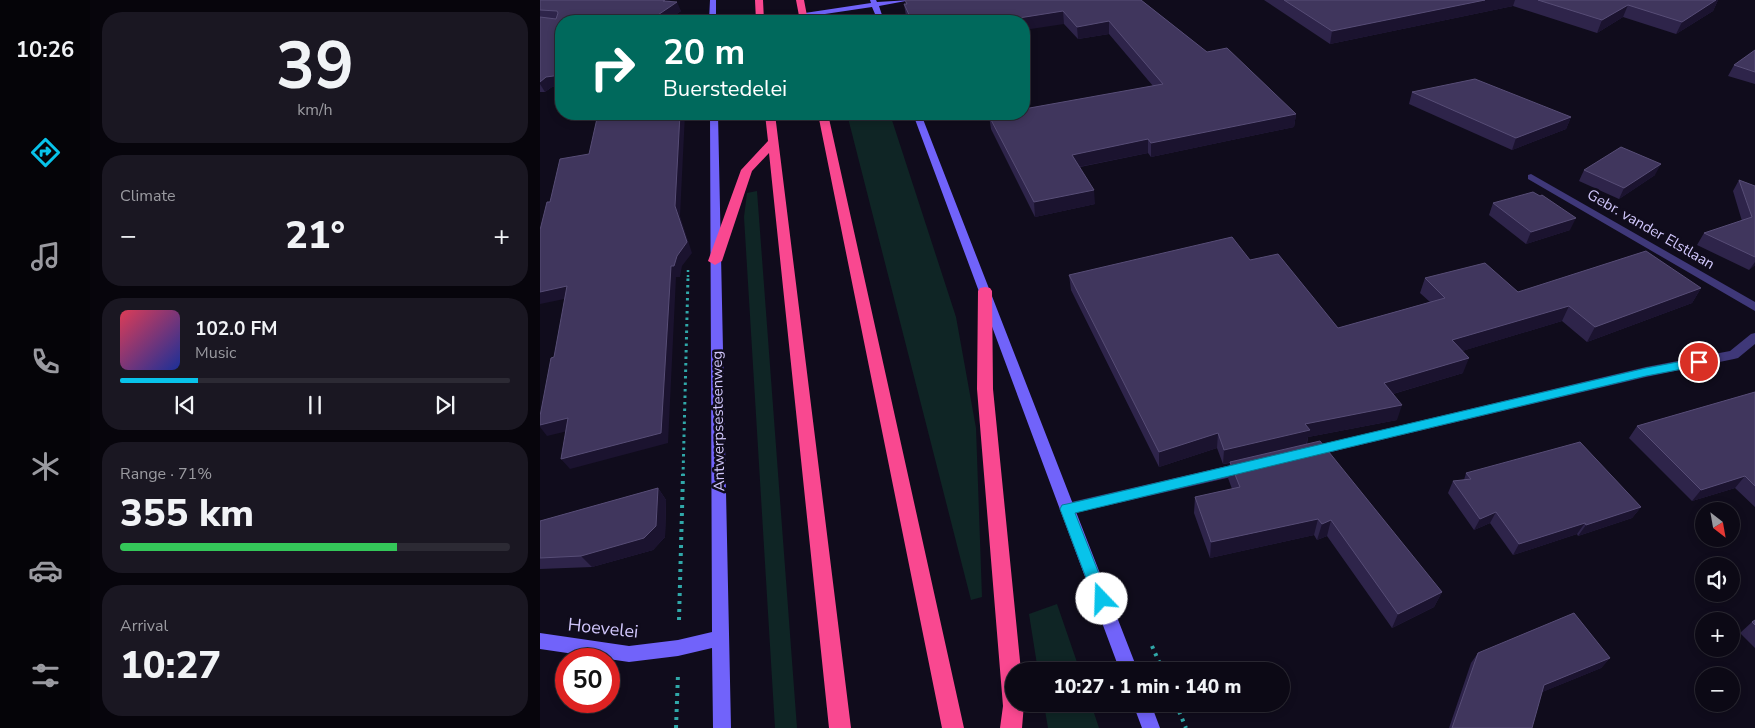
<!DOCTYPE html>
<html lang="en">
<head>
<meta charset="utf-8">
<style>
	body { margin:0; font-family:"Nunito Sans",sans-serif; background:#1a1722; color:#f1f3f6; height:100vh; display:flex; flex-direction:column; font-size:19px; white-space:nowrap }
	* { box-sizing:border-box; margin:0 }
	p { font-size:16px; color:#9a9aa0 }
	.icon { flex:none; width:28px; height:28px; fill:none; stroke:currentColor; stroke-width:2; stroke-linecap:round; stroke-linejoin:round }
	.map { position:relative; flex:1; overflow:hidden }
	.details { display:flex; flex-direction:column; gap:12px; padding:12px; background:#07050c; width:450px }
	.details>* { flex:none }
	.top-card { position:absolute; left:15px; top:15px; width:475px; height:105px; border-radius:20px; box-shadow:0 2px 8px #0003,0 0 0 1px #2c2a34; background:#00695c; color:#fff; overflow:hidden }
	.needle { width:32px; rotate:149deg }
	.controls { position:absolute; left:1155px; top:502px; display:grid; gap:10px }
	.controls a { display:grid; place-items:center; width:45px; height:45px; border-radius:50%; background:#0c0915; box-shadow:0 2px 8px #0003,0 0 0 1px #2c2a34; font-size:25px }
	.speed { position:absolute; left:15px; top:648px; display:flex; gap:10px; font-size:25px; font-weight:700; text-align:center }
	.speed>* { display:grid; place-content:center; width:65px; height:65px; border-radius:50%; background:#0c0915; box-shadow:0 2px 8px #0003,0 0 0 1px #2c2a34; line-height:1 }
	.speed .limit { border:8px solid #d22; background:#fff; color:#111 }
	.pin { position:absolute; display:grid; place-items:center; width:42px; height:42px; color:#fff; margin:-21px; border:2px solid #fff; border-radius:50%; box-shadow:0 1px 5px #0007 }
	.me { position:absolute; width:55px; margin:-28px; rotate:339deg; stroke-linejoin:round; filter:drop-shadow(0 0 4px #0008) }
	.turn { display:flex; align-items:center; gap:18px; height:105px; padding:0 25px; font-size:22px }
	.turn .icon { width:65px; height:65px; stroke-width:2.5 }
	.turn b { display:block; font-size:35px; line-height:42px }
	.big { font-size:38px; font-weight:800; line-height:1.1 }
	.details .card { flex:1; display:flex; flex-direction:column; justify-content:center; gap:8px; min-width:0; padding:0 18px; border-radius:20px; background:#1a1722 }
	.details .dial { align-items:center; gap:0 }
	.dial b { font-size:65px; line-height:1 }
	.song { display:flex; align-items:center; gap:15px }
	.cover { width:60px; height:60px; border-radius:8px; background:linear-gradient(135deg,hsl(350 70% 55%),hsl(230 70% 35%)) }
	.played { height:5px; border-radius:2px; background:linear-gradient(90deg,#08c3ea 20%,#2c2a34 20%) }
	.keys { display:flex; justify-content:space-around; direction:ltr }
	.heat { display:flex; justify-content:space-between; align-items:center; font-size:28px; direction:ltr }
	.charge { height:8px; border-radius:4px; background:linear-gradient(90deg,#34c759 71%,#2c2a34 0) }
	.trip { position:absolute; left:465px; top:662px; width:285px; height:50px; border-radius:25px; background:#0c0915; box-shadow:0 2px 8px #0003,0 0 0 1px #2c2a34; font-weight:800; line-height:50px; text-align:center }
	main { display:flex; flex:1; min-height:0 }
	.dock { display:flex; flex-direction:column; width:90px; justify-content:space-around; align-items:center; background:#050408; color:#9a9aa0 }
	.dock .icon { width:35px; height:35px }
	.dock .selected { color:#08c3ea }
	.dock b { font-size:22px; color:#f1f3f6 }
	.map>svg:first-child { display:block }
	.green { fill:#0f2525 }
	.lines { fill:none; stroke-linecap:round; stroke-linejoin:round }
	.path-far2 { stroke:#30a8a9; stroke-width:2.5; stroke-dasharray:2 3; stroke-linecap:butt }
	.path-far1 { stroke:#30a8a9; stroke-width:3; stroke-dasharray:2.5 4; stroke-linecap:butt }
	.path { stroke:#30a8a9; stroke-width:4; stroke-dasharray:3 5; stroke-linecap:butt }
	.street { fill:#3f3879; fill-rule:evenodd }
	.secondary { fill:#7163fa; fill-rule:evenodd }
	.highway { fill:#f94890; fill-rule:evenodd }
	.wall { fill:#2e244a }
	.shaded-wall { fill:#1b132f }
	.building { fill:#40365d; stroke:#574d76 }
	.route { fill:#08c3ea; stroke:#057f98 }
	.labels { text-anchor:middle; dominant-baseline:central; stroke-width:5; stroke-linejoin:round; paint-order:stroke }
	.street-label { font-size:15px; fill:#d2c8fd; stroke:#100c1c }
	.near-street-label { font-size:18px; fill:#d2c8fd; stroke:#100c1c }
</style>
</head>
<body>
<main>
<nav class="dock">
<b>10:26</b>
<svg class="icon selected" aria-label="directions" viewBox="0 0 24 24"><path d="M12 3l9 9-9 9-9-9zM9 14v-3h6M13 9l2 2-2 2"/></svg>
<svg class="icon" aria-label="music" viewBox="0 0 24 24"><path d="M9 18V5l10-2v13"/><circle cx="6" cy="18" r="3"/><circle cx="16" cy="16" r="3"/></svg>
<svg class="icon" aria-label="phone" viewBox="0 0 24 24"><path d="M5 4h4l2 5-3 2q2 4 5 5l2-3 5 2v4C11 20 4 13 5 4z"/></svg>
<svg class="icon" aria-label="climate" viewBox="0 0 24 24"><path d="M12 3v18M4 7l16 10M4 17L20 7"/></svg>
<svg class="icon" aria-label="car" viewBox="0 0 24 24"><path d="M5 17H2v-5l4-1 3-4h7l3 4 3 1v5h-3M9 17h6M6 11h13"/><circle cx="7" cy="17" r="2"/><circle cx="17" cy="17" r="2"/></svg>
<svg class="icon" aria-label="filters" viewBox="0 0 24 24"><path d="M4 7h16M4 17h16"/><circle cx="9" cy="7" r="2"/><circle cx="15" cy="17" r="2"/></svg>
</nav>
<section class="details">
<div class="card dial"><b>39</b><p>km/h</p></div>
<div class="card"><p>Climate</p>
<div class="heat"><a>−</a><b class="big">21°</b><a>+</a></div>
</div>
<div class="card">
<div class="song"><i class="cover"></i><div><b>102.0 FM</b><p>Music</p></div></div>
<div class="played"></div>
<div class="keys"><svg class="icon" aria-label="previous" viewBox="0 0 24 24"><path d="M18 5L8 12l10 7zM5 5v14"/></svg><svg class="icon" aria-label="pause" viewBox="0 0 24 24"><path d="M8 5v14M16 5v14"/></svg><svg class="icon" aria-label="next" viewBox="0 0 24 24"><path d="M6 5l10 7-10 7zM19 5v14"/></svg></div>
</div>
<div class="card"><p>Range · 71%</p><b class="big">355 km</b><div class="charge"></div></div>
<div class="card"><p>Arrival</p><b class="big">10:27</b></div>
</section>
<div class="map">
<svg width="1215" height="728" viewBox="0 0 1215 728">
	<rect width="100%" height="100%" fill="#100c1c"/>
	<!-- green -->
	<path class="green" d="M307 114H350L416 317 436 428 442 597 431 600Z
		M217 191 257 728H235L204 217 207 193Z
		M517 604 540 671H498L489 614Z
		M504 704H551L559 728H508Z"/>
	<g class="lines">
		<!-- path-far2 -->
		<path class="path-far2" d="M148 277V267"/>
		<!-- path-far1 -->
		<path class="path-far1" d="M143 476 148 276"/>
		<!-- path -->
		<path class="path" d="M139 620 143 474
			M612 646 623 671
			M636 704 646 728
			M136 728 138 674"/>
		<!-- street -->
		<path class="street" d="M991 174 1215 302V311L988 179V175Z
			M1215 333V344L1198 358 1194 359 1106 377 770 457 765 456 763 452 765 448 770 447 1106 367 1190 351 1211 334Z
			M704 462 709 464 711 468 709 472 704 474 527 515 522 513 520 509 522 505 527 503Z"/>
		<!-- secondary -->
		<path class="secondary" d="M170 0H176V21H169Z
			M330 0H336L337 2 371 0 339 6 344 21H338L332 7 238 21H221L225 19 331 3Z
			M170 114H178L191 728H173L172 648 138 656 89 662 0 649V633L89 646 138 640 172 632Z
			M373 114H381L598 671H580Z
			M593 704H611L620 728H602Z"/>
		<!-- highway -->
		<path class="highway" d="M215 0H223L224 21H216Z
			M256 0H264L268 21H260Z
			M225 114H235L311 728H289L229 153 212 171 182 261 175 265 168 261 201 170 228 141Z
			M278 114H288L424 728H402Z
			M445 287 450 288 452 291 453 389 481 671H474V704H484L482 728H460L463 706 437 389 438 291 440 288Z"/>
	</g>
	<!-- wall -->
	<path class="wall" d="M0 0 131 2 141 11 126 21H21V86L12 87 5 92H0Z
		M365 0H601L667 52 756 114 754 127 611 157 608 153 540 167 555 204 495 217 451 129 449 116 613 86 569 34 538 39 524 24 484 21H369L366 16 364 4H366Z
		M724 0H1178L1173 11 1136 34 1083 17 1057 33 973 6 790 44Z
		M1215 50V84L1188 76 1194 65Z
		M872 92 1031 117 1026 129 972 150 869 104Z
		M1044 170 1115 175 1079 199 1039 181Z
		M1199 180 1215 186V265L1209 270 1157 245 1164 233 1202 221 1193 191Z
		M1000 196 1030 230 986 244 949 215 953 203Z
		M710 260 798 328 890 302 880 293 885 278 978 292 1161 288 1152 303 1047 342 1022 321 922 351 923 373 853 394 857 420 768 437 767 444 902 592 894 607 852 628 787 536 777 540 774 535 670 558 654 513 655 497 692 489 688 478 690 463 683 464 677 448 619 467 531 290 529 275Z
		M1215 392V507L1195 488 1152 501 1089 438 1097 426Z
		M926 473 1101 507 1092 518 1038 536 1037 534 973 555 950 523 934 530 908 493 913 481 924 480Z
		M118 488 126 500 125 537 113 550 52 567 0 569V521Z
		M1215 620V648L1200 633 1212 622Z
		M938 653 1070 658 1061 668 1002 692 992 728H909L931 663Z"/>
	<!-- shaded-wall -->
	<path class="shaded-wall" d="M125 0H130L132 3 137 2 141 11 126 21H109L123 1Z
		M945 0H975L973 6 790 44 792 31Z
		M1176 0H1178L1173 11 1136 34 1142 22Z
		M1088 5 1083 17 1057 33 1062 20Z
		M523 11 524 24 484 30V21H460Z
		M569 21V34L538 39 537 27Z
		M21 75V86L12 87 5 92 0 84V82L6 77Z
		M140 114H145L140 216 152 253 142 266 140 277H136L128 443 30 469 21 459 131 266Z
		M756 114 754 127 611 157V143Z
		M1031 117 1026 129 972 150 976 138Z
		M608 139V153L533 168 532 155Z
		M1121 164 1115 175 1079 199 1084 188Z
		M554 190 555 204 495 217 494 202Z
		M1036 218 1030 230 986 244 991 232Z
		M1215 262V265L1209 270Z
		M27 286 34 297 0 304V292Z
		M1161 288 1152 303 1047 342 1055 327Z
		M1029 306 1022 321 906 356 912 340Z
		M929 358 923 373 839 398 844 383Z
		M862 405 857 420 768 437 766 445 683 464 684 450 765 424Z
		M28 418 36 429 7 436 0 427V425Z
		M678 433 677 448 619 467V452Z
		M1205 476 1195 488 1152 501 1161 490Z
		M118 488 126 500 125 537 113 550 52 567 41 556Z
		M1101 507 1092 518 1038 536 1046 525Z
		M956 512 950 523 934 530 940 519Z
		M778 519 774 535 670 558 671 542Z
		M791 520 787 536 777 540 782 524Z
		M1045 523 1037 534 973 555 979 544Z
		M902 592 894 607 852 628 858 614Z
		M1070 658 1061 668 995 695 1004 685Z"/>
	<!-- building -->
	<path class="building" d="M0 0H125L123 1 137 2 109 21H21V75L6 77 0 82V17L16 19 18 13 17 11 0 10Z
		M365 0H601L667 52 687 48 756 114 611 143 608 139 532 155 554 190 494 202 449 116 460 114H484V109L623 84 569 21 537 27 523 11 460 21H372L364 4H367Z
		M744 0H945L792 31Z
		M998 0H1176L1142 22 1088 5 1062 20Z
		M1215 50V72L1194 65Z
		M935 79 1031 117 976 138 872 92Z
		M58 114H140L135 206 147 242 137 256 134 266H131L121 433 21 459 28 418 0 425V416L11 358 14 357 27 286 0 292V230L7 202H10L20 159 49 154Z
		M1081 147 1121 164 1084 188 1044 170Z
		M1199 180 1215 186V257L1164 233 1212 217Z
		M993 192 1000 196 1002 195 1036 218 991 232 953 203Z
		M692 237 710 260 738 254 798 328 905 298 885 278 945 263 978 292 1106 251 1161 288 1055 327 1029 306 912 340 929 358 844 383 862 405 765 424 770 430 684 450 678 433 619 452 529 275Z
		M1215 392V486L1205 476 1161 490 1097 426Z
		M780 441 902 592 858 614 791 520 782 524 778 519 671 542 655 497 700 487 690 462Z
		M1040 442 1101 507 1046 525 1045 523 979 544 956 512 940 519 913 481 931 479 926 473Z
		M118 488 116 526 104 538 41 556 0 558V521Z
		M1034 613 1070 658 1004 685 992 728H912L938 653Z
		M1215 620V625L1212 622Z"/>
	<!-- route -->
	<path class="route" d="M1159 358 1163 359 1164 362 1163 365 1106 376 535 513 569 599 567 604 562 606 556 604 554 599 520 509 522 505 527 504 1106 368Z"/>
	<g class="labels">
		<!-- street labels -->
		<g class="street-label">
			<text transform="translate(1111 229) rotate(30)">Gebr. vander Elstlaan</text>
			<text transform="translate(178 421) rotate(-91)">Antwerpsesteenweg</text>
		</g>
		<!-- near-street labels -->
		<g class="near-street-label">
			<text transform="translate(63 628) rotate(6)">Hoevelei</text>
		</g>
	</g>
</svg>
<div class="controls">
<a><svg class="needle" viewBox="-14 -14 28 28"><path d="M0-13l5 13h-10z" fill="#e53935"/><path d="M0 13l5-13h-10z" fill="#9a9aa0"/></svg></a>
<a><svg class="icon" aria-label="sound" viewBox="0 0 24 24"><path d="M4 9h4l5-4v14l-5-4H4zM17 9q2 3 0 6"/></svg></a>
<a>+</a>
<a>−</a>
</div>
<div class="speed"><div class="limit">50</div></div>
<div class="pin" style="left:1159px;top:362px;background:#d93025"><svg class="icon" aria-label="arrive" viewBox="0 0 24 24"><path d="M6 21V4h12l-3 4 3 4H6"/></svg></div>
<svg class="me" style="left:562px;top:599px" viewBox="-20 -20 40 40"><circle r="19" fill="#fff"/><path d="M0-13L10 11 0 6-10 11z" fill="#08c3ea"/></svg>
<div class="trip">10:27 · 1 min · 140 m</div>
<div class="top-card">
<div class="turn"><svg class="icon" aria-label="right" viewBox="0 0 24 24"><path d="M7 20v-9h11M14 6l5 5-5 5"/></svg><div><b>20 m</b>Buerstedelei</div></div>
</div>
</div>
</main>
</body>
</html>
